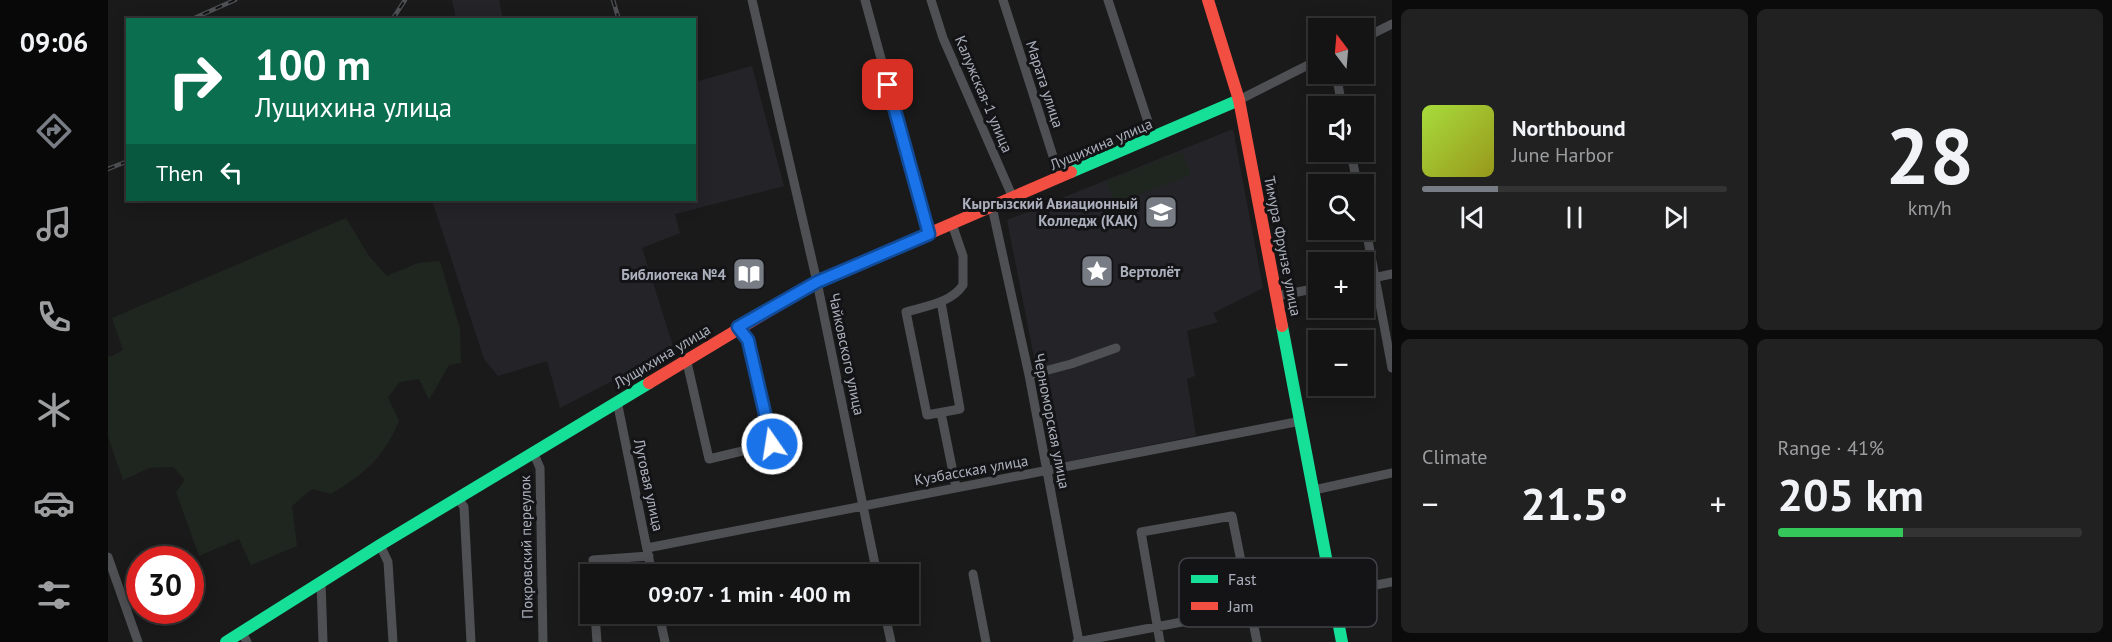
<!DOCTYPE html>
<html lang="en">
<head>
<meta charset="utf-8">
<style>
	body { margin:0; font-family:"PT Sans",sans-serif; background:#212122; color:#f1f3f6; height:100vh; display:flex; flex-direction:column; font-size:22px; white-space:nowrap }
	* { box-sizing:border-box; margin:0 }
	p { font-size:20px; color:#9d9ea0 }
	.icon { flex:none; width:33px; height:33px; fill:none; stroke:currentColor; stroke-width:2; stroke-linecap:round; stroke-linejoin:round }
	.map { position:relative; flex:1; overflow:hidden }
	.details { display:flex; flex-direction:column; gap:9px; padding:9px; background:#0b0b0b; width:720px }
	.details>* { flex:none }
	.hud { position:absolute; left:18px; top:18px; width:570px; height:183px; border-radius:0px; box-shadow:0 3px 15px #0003,0 0 0 2px #333334; background:#0b6e4f; color:#fff; overflow:hidden }
	.needle { width:39px; rotate:344deg }
	.tools { position:absolute; left:1200px; top:18px; display:grid; gap:12px }
	.tools a { display:grid; place-items:center; width:66px; height:66px; border-radius:0px; background:#141414; box-shadow:0 3px 15px #0003,0 0 0 2px #333334; font-size:30px }
	.speed { position:absolute; left:18px; top:546px; display:flex; gap:12px; font-size:30px; font-weight:700; text-align:center }
	.speed>* { display:grid; place-content:center; width:78px; height:78px; border-radius:50%; background:#141414; box-shadow:0 3px 15px #0003,0 0 0 2px #333334; line-height:1 }
	.speed .limit { border:9px solid #d22; background:#fff; color:#111 }
	.pin { position:absolute; display:grid; place-items:center; width:51px; height:51px; color:#fff; margin:-26px; border-radius:12px; box-shadow:0 3px 9px #0006 }
	.me { position:absolute; width:66px; margin:-33px; rotate:347deg; stroke-linejoin:round; filter:drop-shadow(0 0 4px #0008) }
	.turn { display:flex; align-items:center; gap:21px; height:126px; padding:0 30px; font-size:27px }
	.turn .icon { width:78px; height:78px; stroke-width:2.5 }
	.turn b { display:block; font-size:42px; line-height:51px }
	.then { display:flex; align-items:center; height:57px; padding:0 30px; background:#0003; gap:12px; font-size:22px }
	.big { font-size:45px; font-weight:700; line-height:1.1 }
	.details .widget { flex:1; display:flex; flex-direction:column; justify-content:center; gap:9px; min-width:0; padding:0 21px; border-radius:9px; background:#212122 }
	.details .dial { align-items:center; gap:0 }
	.dial b { font-size:78px; line-height:1 }
	.song { display:flex; align-items:center; gap:18px }
	.cover { width:72px; height:72px; border-radius:9px; background:linear-gradient(135deg,hsl(80 70% 55%),hsl(60 70% 35%)) }
	.played { height:6px; border-radius:3px; background:linear-gradient(90deg,#787c84 25%,#333334 25%) }
	.keys { display:flex; justify-content:space-around; direction:ltr }
	.heat { display:flex; justify-content:space-between; align-items:center; font-size:33px; direction:ltr }
	.charge { height:9px; border-radius:4px; background:linear-gradient(90deg,#34c759 41%,#333334 0) }
	.details .tiles { flex:1; display:grid; gap:9px; grid-template-columns:repeat(2,1fr) }
	.trip { position:absolute; left:472px; top:564px; width:339px; height:60px; border-radius:0px; background:#141414; box-shadow:0 3px 15px #0003,0 0 0 2px #333334; font-weight:700; line-height:60px; text-align:center }
	main { display:flex; flex:1; min-height:0 }
	.dock { display:flex; flex-direction:column; width:108px; justify-content:space-around; align-items:center; background:#080808; color:#9d9ea0 }
	.dock .icon { width:42px; height:42px }
	.dock .current { color:#787c84 }
	.dock b { font-size:27px; color:#f1f3f6 }
	.map>svg:first-child { display:block }
	.built { fill:#242428 }
	.green { fill:#1e261f }
	.lines { fill:none; stroke-linecap:round; stroke-linejoin:round }
	.street { stroke:#4e5054; stroke-width:9 }
	.fast { stroke:#16e098; stroke-width:12 }
	.jam { stroke:#f24e42; stroke-width:12 }
	.rail-casing { stroke:#4e5053; stroke-width:4.5 }
	.rail { stroke:#141417; stroke-width:2; stroke-dasharray:7; stroke-linecap:butt }
	.route-casing { stroke:#114b97; stroke-width:15 }
	.route { stroke:#1a73e8; stroke-width:10 }
	.labels { text-anchor:middle; dominant-baseline:central; stroke-width:6; stroke-linejoin:round; paint-order:stroke }
	.street-label { font-size:15px; fill:#abb0bc; stroke:#141417 }
	.poi-label { font-size:15px; font-weight:bold; fill:#abb0bc; stroke:#141417; text-anchor:end }
	.key { fill:#141417; stroke:#414349; stroke-width:1.5 }
	.key-label { font-size:16px; fill:#abb0bc }
</style>
</head>
<body>
<main>
<nav class="dock">
<b>09:06</b>
<svg class="icon current" aria-label="directions" viewBox="0 0 24 24"><path d="M12 3l9 9-9 9-9-9zM9 14v-3h6M13 9l2 2-2 2"/></svg>
<svg class="icon" aria-label="music" viewBox="0 0 24 24"><path d="M9 18V5l10-2v13"/><circle cx="6" cy="18" r="3"/><circle cx="16" cy="16" r="3"/></svg>
<svg class="icon" aria-label="phone" viewBox="0 0 24 24"><path d="M5 4h4l2 5-3 2q2 4 5 5l2-3 5 2v4C11 20 4 13 5 4z"/></svg>
<svg class="icon" aria-label="climate" viewBox="0 0 24 24"><path d="M12 3v18M4 7l16 10M4 17L20 7"/></svg>
<svg class="icon" aria-label="car" viewBox="0 0 24 24"><path d="M5 17H2v-5l4-1 3-4h7l3 4 3 1v5h-3M9 17h6M6 11h13"/><circle cx="7" cy="17" r="2"/><circle cx="17" cy="17" r="2"/></svg>
<svg class="icon" aria-label="filters" viewBox="0 0 24 24"><path d="M4 7h16M4 17h16"/><circle cx="9" cy="7" r="2"/><circle cx="15" cy="17" r="2"/></svg>
</nav>
<div class="map">
<svg width="1284" height="642" viewBox="0 0 1284 642">
	<rect width="100%" height="100%" fill="#1a1a1b"/>
	<!-- built -->
	<path class="built" d="M344 0H391L395 19H348Z
		M644 66 676 186 567 214 572 233 534 248 566 349 452 408 439 361 390 376 376 359 324 200H586L587 82Z
		M1125 129 1155 288 1105 313 1110 322 1079 331 1087 376 1079 379 1088 436 947 464 899 220Z"/>
	<!-- green -->
	<path class="green" d="M1074 152 1083 175 1007 203 998 181Z
		M238 218 261 256 279 276 310 263 332 261 352 329 353 363 341 365 321 400 311 379 292 382 280 397 291 421C275 459 257 473 223 494L204 489 184 506 189 546 143 565 131 539 91 556 68 492 77 480 65 467 41 468 15 480 0 437V355L2 357 15 350 4 318Z"/>
	<g class="lines">
		<!-- street -->
		<path class="street" d="M644 0 709 282 769 574
			M757 0 821 234
			M823 0 835 38 905 198
			M895 0 952 178
			M1000 0 1045 137
			M1256 38 1284 24
			M1228 74 1234 106
			M1131 100 1210 60
			M1243 152 1249 184
			M884 207 921 375 971 642
			M1256 219 1284 368
			M1256 280 1284 274
			M1169 296 1210 288
			M833 302 852 409 819 415 798 312C818 306 843 303 855 285V256L844 224
			M578 358 601 459 664 444 640 340 630 327
			M921 375 963 364 1008 348
			M509 401 544 574
			M833 413 848 487
			M425 452 432 468 435 642
			M1206 490 1284 473
			M350 498 356 507 363 642
			M272 545 280 562 285 642
			M539 548 1193 421
			M0 557 30 642
			M486 574 485 560 541 556
			M865 574 878 642
			M213 581 215 642
			M487 614 489 642
			M551 614 557 642
			M777 614 783 642
			M134 633 139 642
			M969 642 1284 582
			M1052 642 1033 532 1124 516 1149 642"/>
		<!-- fast -->
		<path class="fast" d="M963 172 1131 100
			M1174 326 1234 642
			M118 642 272 545 541 383"/>
		<!-- jam -->
		<path class="jam" d="M1100 0 1131 100 1174 326
			M541 383 709 282 963 172"/>
		<!-- rail casing -->
		<g class="rail-casing">
			<path id="rail" d="M505 0 511 20
				M82 20 127 0
				M284 20 297 0
				M0 169 20 161"/>
		</g>
		<!-- rail -->
		<use href="#rail" class="rail"/>
	</g>
	<g class="lines">
		<!-- route casing -->
		<g class="route-casing">
			<path id="route" d="M664 444 640 340 630 327 709 282 821 234 780 85"/>
		</g>
		<!-- route -->
		<use href="#route" class="route"/>
	</g>
	<!-- icons -->
	<defs>
		<g id="university-square" transform="scale(1.725)"><rect x="-9" y="-9" width="18" height="18" rx="4" fill="#787c84" stroke="#141417"/><path d="M0-5L7-2L0 1L-7-2ZM-4 1L0 2.5L4 1V4Q0 6-4 4Z" fill="#fff"/></g>
		<g id="sight-square" transform="scale(1.725)"><rect x="-9" y="-9" width="18" height="18" rx="4" fill="#787c84" stroke="#141417"/><path d="M0-6L1.8-2.2L6-1.7L2.9 1.2L3.7 5.4L0 3.3L-3.7 5.4L-2.9 1.2L-6-1.7L-1.8-2.2Z" fill="#fff"/></g>
		<g id="library-square" transform="scale(1.725)"><rect x="-9" y="-9" width="18" height="18" rx="4" fill="#787c84" stroke="#141417"/><path d="M-6-4Q-3-5.5-.7-3.5V5Q-3 3-6 4ZM6-4Q3-5.5 .7-3.5V5Q3 3 6 4Z" fill="#fff"/></g>
	</defs>
	<g fill-rule="evenodd">
		<use href="#university-square" x="1053" y="212"/>
		<use href="#sight-square" x="989" y="271"/>
		<use href="#library-square" x="641" y="274"/>
	</g>
	<g class="labels">
		<!-- street labels -->
		<g class="street-label">
			<text transform="translate(937 84) rotate(72)">Марата улица</text>
			<text transform="translate(876 94) rotate(67)">Калужская-1 улица</text>
			<text transform="translate(993 144) rotate(-23)">Лущихина улица</text>
			<text transform="translate(1175 246) rotate(79)">Тимура Фрунзе улица</text>
			<text transform="translate(739 354) rotate(78)">Чайковского улица</text>
			<text transform="translate(554 356) rotate(-31)">Лущихина улица</text>
			<text transform="translate(944 421) rotate(79)">Черноморская улица</text>
			<text transform="translate(863 470) rotate(-10)">Кузбасская улица</text>
			<text transform="translate(541 485) rotate(78)">Луговая улица</text>
			<text transform="translate(418 547) rotate(-91)">Покровский переулок</text>
		</g>
		<!-- poi labels -->
		<g class="poi-label">
			<text x="1030" y="203">Кыргызский Авиационный<tspan x="1030" dy="17">Колледж (КАК)</tspan></text>
			<text x="1012" y="271" text-anchor="start">Вертолёт</text>
			<text x="618" y="274">Библиотека №4</text>
		</g>
	</g>
	<!-- legend -->
	<rect x="1071" y="558" width="198" height="69" rx="9" class="key"/>
	<rect x="1083" y="575" width="27" height="8" fill="#16e098"/>
	<rect x="1083" y="602" width="27" height="8" fill="#f24e42"/>
	<g class="key-label">
		<text x="1120" y="585">Fast</text>
		<text x="1120" y="612">Jam</text>
	</g>
</svg>
<div class="tools">
<a><svg class="needle" viewBox="-14 -14 28 28"><path d="M0-13l5 13h-10z" fill="#e53935"/><path d="M0 13l5-13h-10z" fill="#9d9ea0"/></svg></a>
<a><svg class="icon" aria-label="sound" viewBox="0 0 24 24"><path d="M4 9h4l5-4v14l-5-4H4zM17 9q2 3 0 6"/></svg></a>
<a><svg class="icon" aria-label="search" viewBox="0 0 24 24"><circle cx="10" cy="10" r="6"/><path d="M15 15l6 6"/></svg></a>
<a>+</a>
<a>−</a>
</div>
<div class="speed"><div class="limit">30</div></div>
<div class="pin" style="left:780px;top:85px;background:#d93025"><svg class="icon" aria-label="arrive" viewBox="0 0 24 24"><path d="M6 21V4h12l-3 4 3 4H6"/></svg></div>
<svg class="me" style="left:664px;top:444px" viewBox="-20 -20 40 40"><circle r="17" fill="#1a73e8" stroke="#fff" stroke-width="3"/><path d="M0-11L8 9 0 5-8 9z" fill="#fff"/></svg>
<div class="trip">09:07 · 1 min · 400 m</div>
<div class="hud">
<div class="turn"><svg class="icon" aria-label="right" viewBox="0 0 24 24"><path d="M7 20v-9h11M14 6l5 5-5 5"/></svg><div><b>100 m</b>Лущихина улица</div></div>
<div class="then">Then<svg class="icon" aria-label="left" viewBox="0 0 24 24"><path d="M17 20v-9H6M10 6l-5 5 5 5"/></svg></div>
</div>
</div>
<section class="details">
<div class="tiles">
<div class="widget">
<div class="song"><i class="cover"></i><div><b>Northbound</b><p>June Harbor</p></div></div>
<div class="played"></div>
<div class="keys"><svg class="icon" aria-label="previous" viewBox="0 0 24 24"><path d="M18 5L8 12l10 7zM5 5v14"/></svg><svg class="icon" aria-label="pause" viewBox="0 0 24 24"><path d="M8 5v14M16 5v14"/></svg><svg class="icon" aria-label="next" viewBox="0 0 24 24"><path d="M6 5l10 7-10 7zM19 5v14"/></svg></div>
</div>
<div class="widget dial"><b>28</b><p>km/h</p></div>
<div class="widget"><p>Climate</p>
<div class="heat"><a>−</a><b class="big">21.5°</b><a>+</a></div>
</div>
<div class="widget"><p>Range · 41%</p><b class="big">205 km</b><div class="charge"></div></div>
</div>
</section>
</main>
</body>
</html>
